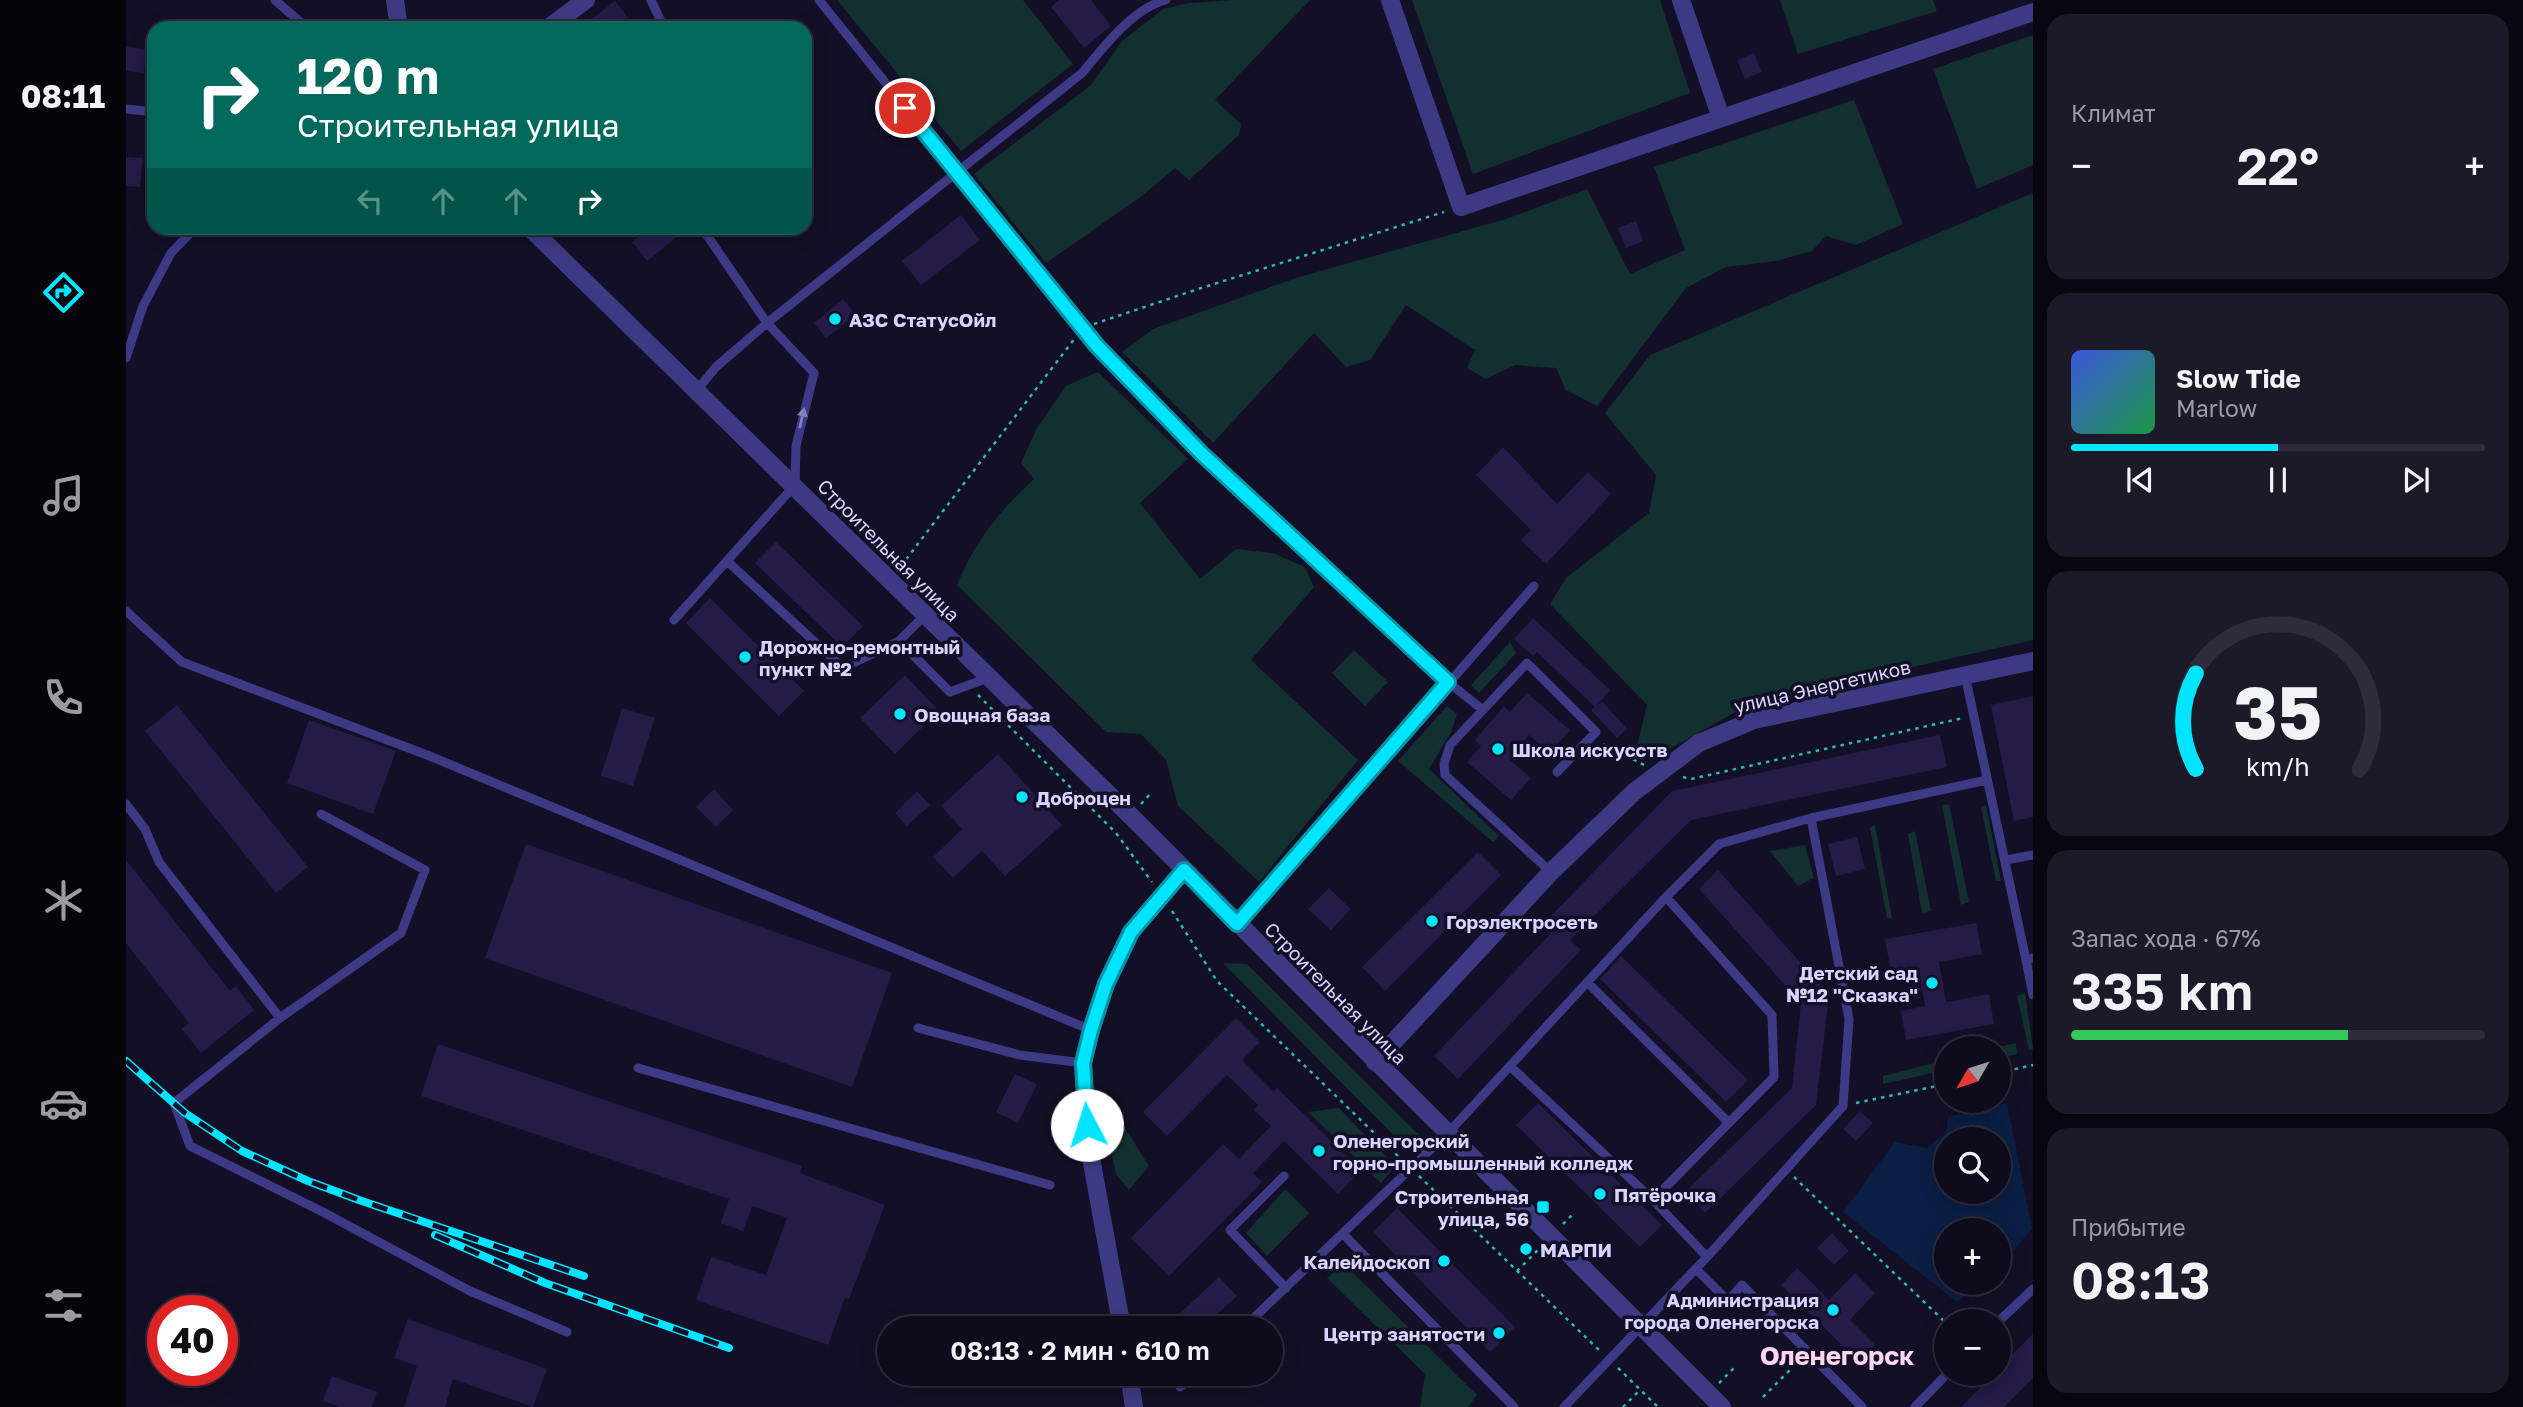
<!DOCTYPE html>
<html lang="ru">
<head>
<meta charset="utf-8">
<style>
	body { margin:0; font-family:"Golos Text",sans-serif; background:#1c1929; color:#f1f3f6; height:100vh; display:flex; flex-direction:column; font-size:26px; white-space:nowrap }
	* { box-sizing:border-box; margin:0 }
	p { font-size:23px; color:#9b9ba3 }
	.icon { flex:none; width:38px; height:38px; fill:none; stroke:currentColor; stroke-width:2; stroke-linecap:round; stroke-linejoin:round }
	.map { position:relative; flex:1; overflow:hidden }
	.sheet { display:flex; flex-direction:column; gap:14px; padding:14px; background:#08060f; width:490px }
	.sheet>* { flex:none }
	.guide { position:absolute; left:21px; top:21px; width:665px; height:214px; border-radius:21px; box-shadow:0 4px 18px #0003,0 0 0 2px #2e2b3b; background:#00695c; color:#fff; overflow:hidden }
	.needle { width:46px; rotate:231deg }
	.controls { position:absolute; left:1808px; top:1036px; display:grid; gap:14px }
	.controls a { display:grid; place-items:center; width:77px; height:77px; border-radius:50%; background:#0e0b1c; box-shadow:0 4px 18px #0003,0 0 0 2px #2e2b3b; font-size:35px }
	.speed { position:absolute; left:21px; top:1295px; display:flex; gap:14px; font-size:35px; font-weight:700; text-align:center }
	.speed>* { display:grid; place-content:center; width:91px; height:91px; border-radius:50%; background:#0e0b1c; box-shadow:0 4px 18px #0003,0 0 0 2px #2e2b3b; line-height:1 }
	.speed .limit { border:10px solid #d22; background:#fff; color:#111 }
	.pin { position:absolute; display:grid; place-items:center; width:60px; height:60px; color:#fff; margin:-30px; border:4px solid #fff; border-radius:50%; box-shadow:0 2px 7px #0007 }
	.me { position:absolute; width:77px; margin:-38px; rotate:355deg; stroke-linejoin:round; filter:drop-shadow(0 0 5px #0008) }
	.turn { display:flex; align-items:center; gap:24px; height:147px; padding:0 35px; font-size:32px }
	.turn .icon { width:91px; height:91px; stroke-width:2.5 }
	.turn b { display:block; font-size:49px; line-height:60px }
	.lanes { display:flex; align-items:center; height:66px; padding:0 35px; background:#0003; justify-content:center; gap:35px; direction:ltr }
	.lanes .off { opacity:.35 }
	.big { font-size:52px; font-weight:600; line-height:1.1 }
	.sheet .widget { flex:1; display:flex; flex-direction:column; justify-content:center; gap:10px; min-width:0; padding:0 24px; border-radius:21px; background:#1c1929 }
	.sheet .dial { align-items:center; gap:0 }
	.dial svg { height:182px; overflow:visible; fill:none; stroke:#2e2b3b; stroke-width:7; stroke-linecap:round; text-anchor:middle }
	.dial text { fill:#f1f3f6; stroke:none }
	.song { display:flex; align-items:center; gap:21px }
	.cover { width:84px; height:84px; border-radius:10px; background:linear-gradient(135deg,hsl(230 70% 55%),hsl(140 70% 35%)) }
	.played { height:7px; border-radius:4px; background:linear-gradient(90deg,#00e5ff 50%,#2e2b3b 50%) }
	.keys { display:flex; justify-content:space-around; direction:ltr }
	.heat { display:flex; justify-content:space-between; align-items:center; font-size:38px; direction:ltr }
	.charge { height:10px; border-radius:5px; background:linear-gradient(90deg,#34c759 67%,#2e2b3b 0) }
	.trip { position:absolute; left:751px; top:1316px; width:406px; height:70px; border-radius:35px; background:#0e0b1c; box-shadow:0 4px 18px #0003,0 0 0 2px #2e2b3b; font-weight:600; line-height:70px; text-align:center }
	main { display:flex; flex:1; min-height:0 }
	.tab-bar { display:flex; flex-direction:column; width:126px; justify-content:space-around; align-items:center; background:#06040b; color:#9b9ba3 }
	.tab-bar .icon { width:49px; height:49px }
	.tab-bar .current { color:#00e5ff }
	.tab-bar b { font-size:32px; color:#f1f3f6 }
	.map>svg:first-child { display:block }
	.green { fill:#12302f }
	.water { fill:#0a1f44; fill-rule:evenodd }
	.building { fill:#241b47 }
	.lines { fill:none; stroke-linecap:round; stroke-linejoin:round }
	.path { stroke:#2fb8b0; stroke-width:2.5; stroke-dasharray:3.5 5; stroke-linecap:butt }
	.service { stroke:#3d3a85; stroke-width:9 }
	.minor { stroke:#3d3a85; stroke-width:18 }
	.tertiary { stroke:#3d3a85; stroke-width:18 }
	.rail-casing { stroke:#00e5ff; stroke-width:8 }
	.rail { stroke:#130f26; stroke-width:5; stroke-dasharray:16; stroke-linecap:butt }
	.oneway { fill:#837fbc }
	.route-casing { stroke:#0095a6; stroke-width:18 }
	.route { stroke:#00e5ff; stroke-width:12 }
	.poi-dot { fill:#00e5ff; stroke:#130f26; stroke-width:2.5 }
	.labels { text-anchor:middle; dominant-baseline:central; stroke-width:7; stroke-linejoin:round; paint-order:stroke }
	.poi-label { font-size:19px; font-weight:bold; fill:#d9d4ff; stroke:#130f26; text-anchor:start }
	.street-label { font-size:19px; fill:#d9d4ff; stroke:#130f26 }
	.district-label { font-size:26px; font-weight:bold; fill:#ffd6f0; stroke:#130f26 }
</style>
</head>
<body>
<main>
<nav class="tab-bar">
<b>08:11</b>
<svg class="icon current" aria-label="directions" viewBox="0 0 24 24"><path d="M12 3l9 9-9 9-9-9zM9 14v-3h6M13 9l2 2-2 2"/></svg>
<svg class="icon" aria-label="music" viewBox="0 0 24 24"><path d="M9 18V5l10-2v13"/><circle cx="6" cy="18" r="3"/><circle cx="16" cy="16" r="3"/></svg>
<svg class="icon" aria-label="phone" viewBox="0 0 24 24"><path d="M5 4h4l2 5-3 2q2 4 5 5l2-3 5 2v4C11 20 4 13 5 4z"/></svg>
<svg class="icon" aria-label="climate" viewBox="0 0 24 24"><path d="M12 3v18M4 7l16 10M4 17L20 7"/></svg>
<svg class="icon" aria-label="car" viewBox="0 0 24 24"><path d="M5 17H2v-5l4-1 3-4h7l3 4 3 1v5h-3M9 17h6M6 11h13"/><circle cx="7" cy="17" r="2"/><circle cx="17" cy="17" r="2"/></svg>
<svg class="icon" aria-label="filters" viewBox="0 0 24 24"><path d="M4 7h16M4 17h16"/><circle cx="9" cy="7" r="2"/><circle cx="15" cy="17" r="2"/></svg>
</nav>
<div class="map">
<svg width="1907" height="1407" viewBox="0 0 1907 1407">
	<rect width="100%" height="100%" fill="#130f26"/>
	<!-- green -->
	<path class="green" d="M711 0H897L947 64 835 151Z
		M1106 0H1184L1089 100 1115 124 1113 135 1063 180 1049 168 1016 196 920 263 848 174 965 85 996 41 1037 9 1063 3Z
		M1286 0H1534L1564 93 1347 174Z
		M1654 0H1807L1811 11 1672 54Z
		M1907 35V165L1851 189 1807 69Z
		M1728 100 1777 224 1730 245 1700 236 1686 251 1650 261 1600 267 1560 288 1471 406 1440 390 1430 368 1389 365 1360 379 1341 368 1349 350 1280 305 1244 360 1220 367 1188 333 1087 443 996 352 1027 329 1173 277 1380 219 1461 189 1504 274 1559 250 1528 167Z
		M1907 193V640L1626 703 1527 758 1511 746 1521 705 1424 604 1440 578 1523 513 1530 475 1479 413 1524 355Z
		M972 372 1062 459 1014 503 1074 579 1110 549 1147 553 1179 567 1188 587 1125 660 1232 760 1133 882 1052 806 1040 760 1015 734 980 732 831 585C849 541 873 511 908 479L895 463 911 428 940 386Z
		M1384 642 1390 653 1353 693 1345 685Z
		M1228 650 1262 682 1239 706 1206 673Z
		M1321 706 1331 714 1325 732 1303 769 1373 836 1367 842 1272 761Z
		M1823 804 1843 902 1835 905 1816 805Z
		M1860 805 1875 881H1870L1855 807Z
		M1749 825 1766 918H1761L1744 828Z
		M1789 831 1805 911 1796 913 1782 834Z
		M1679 845 1688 878 1672 886 1644 851Z
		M1097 963 1121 964 1295 1137 1284 1152Z
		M1899 993 1907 1049 1903 1050 1891 996Z
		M1890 1043 1891 1054 1873 1058 1872 1048H1868Z
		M1820 1060V1070L1757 1084V1076Z
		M1213 1108 1269 1166 1255 1183 1182 1112Z
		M997 1125 1023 1166 1003 1190 990 1174 981 1133Z
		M1159 1189 1183 1213 1141 1256 1120 1233Z
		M1218 1264 1351 1395 1342 1407H1294L1299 1374 1201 1278Z"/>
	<!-- water -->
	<path class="water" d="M1881 1103 1906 1229 1873 1268 1872 1230H1820V1283H1855L1831 1302 1717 1212 1769 1142 1801 1148 1820 1133 1822 1117ZM1820 1139H1872V1192H1820Z"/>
	<!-- building -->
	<path class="building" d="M933 0H965L985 26 958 48 925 7Z
		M489 1 510 28H454Z
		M0 47 20 49 18 73 0 71Z
		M1628 53 1636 72 1619 79 1611 60Z
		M0 157 17 158 14 187 0 186Z
		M835 215 854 240 795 285 776 261Z
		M1510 221 1517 241 1500 248 1492 228Z
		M505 228H545L552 236 521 261 506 242 513 236Z
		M717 299 730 315 700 338 688 323Z
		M1377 447 1431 504 1462 472 1485 494 1420 564 1395 540 1405 530 1350 475Z
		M650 542 737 626 716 647 629 563Z
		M584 598 678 691 653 716 560 623Z
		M1407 618 1484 690 1469 707 1411 652 1407 656 1388 639Z
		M779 675 813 711 769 754 734 718Z
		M1401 693 1444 730 1424 753 1403 735 1383 759 1405 778 1385 800 1341 762 1355 746 1349 740 1378 706 1384 712Z
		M1907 696V817L1888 821 1865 705Z
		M1476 701 1501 729 1491 738 1465 710Z
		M51 705 182 867 150 893 19 731Z
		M496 708 529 718 507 786 475 776Z
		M183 720 270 751 247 814 161 783Z
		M1814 735 1821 767 1565 820 1444 940 1455 950 1332 1079 1308 1056 1430 928 1421 920 1546 791Z
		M872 754 936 825 879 876 856 851 827 878 807 857 836 829 815 806Z
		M588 789 607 810 590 827 570 807Z
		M791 791 804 805 781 826 769 813Z
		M1731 837 1739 869 1710 876 1702 844Z
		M400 844 766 973 726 1087 359 958Z
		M1352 852 1375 875 1259 991 1236 967Z
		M0 860 104 991 110 986 128 1010 75 1053 56 1029 63 1023 0 943Z
		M1592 870 1703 995 1690 1105 1579 1213 1559 1192 1666 1088 1675 1003 1573 889Z
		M1203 888 1225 909 1205 930 1182 909Z
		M1850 923 1856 954 1813 962 1820 1002 1863 994 1868 1024 1780 1040 1775 1011 1799 1006 1792 967 1765 972 1759 939Z
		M1495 956 1622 1080 1600 1102 1474 979Z
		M1110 1018 1134 1042 1116 1060 1147 1091 1151 1088 1235 1170 1212 1194 1158 1141 1127 1173 1136 1182 1043 1276 1005 1238 1097 1144 1113 1159 1145 1126 1128 1110 1132 1105 1101 1075 1041 1136 1017 1112Z
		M312 1044 676 1166 674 1173 759 1205 723 1299 719 1298 702 1345 570 1300 585 1257 640 1275 661 1218 626 1206 617 1231 595 1223 603 1199 295 1096Z
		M889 1074 911 1084 892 1123 870 1112Z
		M1412 1103 1536 1225 1514 1247 1390 1125Z
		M1734 1111 1747 1123 1730 1141 1717 1129Z
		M1271 1208 1389 1327 1364 1352 1247 1232Z
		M1706 1233 1723 1251 1708 1265 1691 1248Z
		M1671 1268 1703 1300 1729 1273 1749 1293 1724 1320 1749 1345 1733 1362 1655 1285Z
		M1093 1277 1111 1296 1076 1328H1038Z
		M282 1319 421 1369 407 1407 327 1379 319 1407H278L291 1366 268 1358Z
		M1907 1334V1378L1878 1407H1835L1868 1374H1872V1369Z
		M206 1376 251 1392 246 1407H214L197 1401Z"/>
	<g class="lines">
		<!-- path -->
		<path class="path" d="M968 324 1072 289 1318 212
			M775 566 949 338
			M852 695 990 833 1026 882
			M1477 744 1518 765
			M1557 777 1565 779 1837 718
			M1015 804 1026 792
			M1046 911 1091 981 1275 1159
			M1872 1073 1907 1065
			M1730 1103 1820 1084
			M1293 1176 1474 1351
			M1668 1177 1820 1323
			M1437 1224 1449 1212
			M1391 1271 1413 1249
			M1492 1368 1532 1407
			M1593 1383 1608 1368
			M1637 1397 1674 1360
			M1497 1407 1514 1390"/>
		<!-- service -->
		<path class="service" d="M149 0 181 28
			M525 0 538 28
			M693 0 971 346 1076 454 1322 682 1357 710
			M0 109 28 112
			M576 228 641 323 956 73C977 48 1007 8 1040 0
			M0 358 17 306 45 253 69 228
			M601 561 717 668 773 641
			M0 611 56 662 301 755 965 1030
			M800 614 773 641 824 692 862 678
			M548 620 669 485 670 446 688 373 641 323 590 367 571 390
			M1839 675 1900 960 1907 958
			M0 804 19 829 33 862 154 1018
			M195 814 299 870 275 933 154 1018 48 1103 64 1146 195 1211 344 1291 441 1332
			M1880 860 1907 855
			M1425 872 1319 775 1318 764 1324 745 1401 663 1470 732 1431 772
			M1540 897 1646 1015 1648 1077 1527 1200 1581 1257
			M1111 924 1408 586
			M1900 960 1907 995
			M1461 982 1603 1123
			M792 1028 894 1055 957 1063
			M1384 1066 1527 1200
			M512 1068 924 1185
			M1158 1176 1104 1230 1160 1288
			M1217 1234 1388 1407
			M1570 1269 1602 1301 1616 1285 1736 1407
			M1872 1322 1907 1289
			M1117 1328 1321 1134 1540 897 1593 844 1685 818 1861 780
			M1054 1387 1069 1374
			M1438 1407 1581 1257 1717 1106 1723 1019 1685 818
			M1789 1407 1821 1374"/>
		<!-- minor -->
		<path class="minor" d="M1264 0 1335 207 1907 12
			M1555 0 1595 118
			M422 28 460 0
			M1249 1062 1425 872 1508 792 1573 743 1628 720 1907 661"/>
		<!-- tertiary -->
		<path class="tertiary" d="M269 0 273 28
			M404 228 1014 825 1596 1407
			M996 1328 966 1163 959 1107 957 1063 965 1030 980 984 1005 932 1058 870
			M1003 1374 1008 1407"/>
		<!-- rail casing -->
		<g class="rail-casing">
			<path id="rail" d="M0 1061 59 1113 116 1151 182 1181 233 1200 458 1276
				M309 1235 419 1283 603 1348"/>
		</g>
		<!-- rail -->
		<use href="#rail" class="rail"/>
	</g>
	<!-- one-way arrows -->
	<defs><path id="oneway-solid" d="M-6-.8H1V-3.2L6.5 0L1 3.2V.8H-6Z" transform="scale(1.75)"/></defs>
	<use class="oneway" href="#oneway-solid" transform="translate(676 418) rotate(-77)"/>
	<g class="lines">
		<!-- route casing -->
		<g class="route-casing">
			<path id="route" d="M779 108 971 346 1076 454 1322 682 1111 924 1058 870 1005 932 980 984 965 1030 957 1063 961 1125"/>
		</g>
		<!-- route -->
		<use href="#route" class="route"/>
	</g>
	<!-- markers -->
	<g class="poi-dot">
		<circle cx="709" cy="319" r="7"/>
		<circle cx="619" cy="657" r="7"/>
		<circle cx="774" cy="714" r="7"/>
		<circle cx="1372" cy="749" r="7"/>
		<circle cx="896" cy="797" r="7"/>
		<circle cx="1306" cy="921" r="7"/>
		<circle cx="1806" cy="983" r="7"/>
		<circle cx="1193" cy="1151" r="7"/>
		<circle cx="1474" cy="1194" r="7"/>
		<rect x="1410" y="1200" width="14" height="14" rx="3.5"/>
		<circle cx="1400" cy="1249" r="7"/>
		<circle cx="1318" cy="1261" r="7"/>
		<circle cx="1707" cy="1310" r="7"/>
		<circle cx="1373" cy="1333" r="7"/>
	</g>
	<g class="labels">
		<!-- poi labels -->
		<g class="poi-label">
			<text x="723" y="319">АЗС СтатусОйл</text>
			<text x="633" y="646">Дорожно-ремонтный<tspan x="633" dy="22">пункт №2</tspan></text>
			<text x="788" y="714">Овощная база</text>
			<text x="1386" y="749">Школа искусств</text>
			<text x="910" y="797">Доброцен</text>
			<text x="1320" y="921">Горэлектросеть</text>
			<text x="1792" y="972" text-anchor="end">Детский сад<tspan x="1792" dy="22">№12 "Сказка"</tspan></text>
			<text x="1207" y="1140">Оленегорский<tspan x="1207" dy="22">горно-промышленный колледж</tspan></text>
			<text x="1488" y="1194">Пятёрочка</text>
			<text x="1403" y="1196" text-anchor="end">Строительная<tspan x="1403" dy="22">улица, 56</tspan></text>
			<text x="1414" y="1249">МАРПИ</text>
			<text x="1304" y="1261" text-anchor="end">Калейдоскоп</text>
			<text x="1693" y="1299" text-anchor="end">Администрация<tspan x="1693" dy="22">города Оленегорска</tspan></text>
			<text x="1359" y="1333" text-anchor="end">Центр занятости</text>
		</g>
		<!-- street labels -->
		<g class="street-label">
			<text transform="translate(763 550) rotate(45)">Строительная улица</text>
			<text transform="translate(1696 686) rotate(-13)">улица Энергетиков</text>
			<text transform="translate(1210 993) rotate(45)">Строительная улица</text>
		</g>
		<!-- district labels -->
		<g class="district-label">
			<text x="1711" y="1355">Оленегорск</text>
		</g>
	</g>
</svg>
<div class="controls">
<a><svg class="needle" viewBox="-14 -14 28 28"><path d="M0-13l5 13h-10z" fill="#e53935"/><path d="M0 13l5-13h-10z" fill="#9b9ba3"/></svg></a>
<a><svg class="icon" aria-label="search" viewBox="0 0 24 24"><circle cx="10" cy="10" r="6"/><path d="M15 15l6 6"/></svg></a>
<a>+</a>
<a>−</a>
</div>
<div class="speed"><div class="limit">40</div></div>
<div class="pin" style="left:779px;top:108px;background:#d93025"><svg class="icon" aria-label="arrive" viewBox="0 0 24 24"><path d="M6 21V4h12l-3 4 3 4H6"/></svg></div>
<svg class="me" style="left:961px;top:1125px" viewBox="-20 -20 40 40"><circle r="19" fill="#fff"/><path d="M0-13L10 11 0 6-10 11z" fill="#00e5ff"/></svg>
<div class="trip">08:13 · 2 мин · 610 m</div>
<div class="guide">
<div class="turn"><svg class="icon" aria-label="right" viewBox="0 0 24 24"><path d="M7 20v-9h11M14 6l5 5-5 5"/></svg><div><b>120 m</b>Строительная улица</div></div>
<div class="lanes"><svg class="icon off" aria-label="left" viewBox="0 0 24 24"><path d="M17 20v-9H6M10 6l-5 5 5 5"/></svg><svg class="icon off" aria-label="ahead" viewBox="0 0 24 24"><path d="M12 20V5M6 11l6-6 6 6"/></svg><svg class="icon off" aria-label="ahead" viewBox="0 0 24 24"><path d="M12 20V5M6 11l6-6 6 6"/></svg><svg class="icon" aria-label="right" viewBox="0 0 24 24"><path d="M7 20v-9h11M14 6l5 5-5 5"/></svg></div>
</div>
</div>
<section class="sheet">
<div class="widget"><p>Климат</p>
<div class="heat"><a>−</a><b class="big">22°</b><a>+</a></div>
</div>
<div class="widget">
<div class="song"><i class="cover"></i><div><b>Slow Tide</b><p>Marlow</p></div></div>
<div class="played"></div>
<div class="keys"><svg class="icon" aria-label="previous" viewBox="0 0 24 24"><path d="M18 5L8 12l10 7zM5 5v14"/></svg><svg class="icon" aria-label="pause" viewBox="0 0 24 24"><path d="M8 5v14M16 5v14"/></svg><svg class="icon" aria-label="next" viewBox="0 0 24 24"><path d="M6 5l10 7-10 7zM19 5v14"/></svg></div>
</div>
<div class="widget dial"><svg viewBox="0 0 100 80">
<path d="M14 69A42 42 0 1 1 86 69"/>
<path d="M14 69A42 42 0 0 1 14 27" stroke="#00e5ff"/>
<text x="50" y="56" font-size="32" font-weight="700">35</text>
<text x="50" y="72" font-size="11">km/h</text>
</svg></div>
<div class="widget"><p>Запас хода · 67%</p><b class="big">335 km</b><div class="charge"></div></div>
<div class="widget"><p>Прибытие</p><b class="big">08:13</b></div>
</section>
</main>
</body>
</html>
